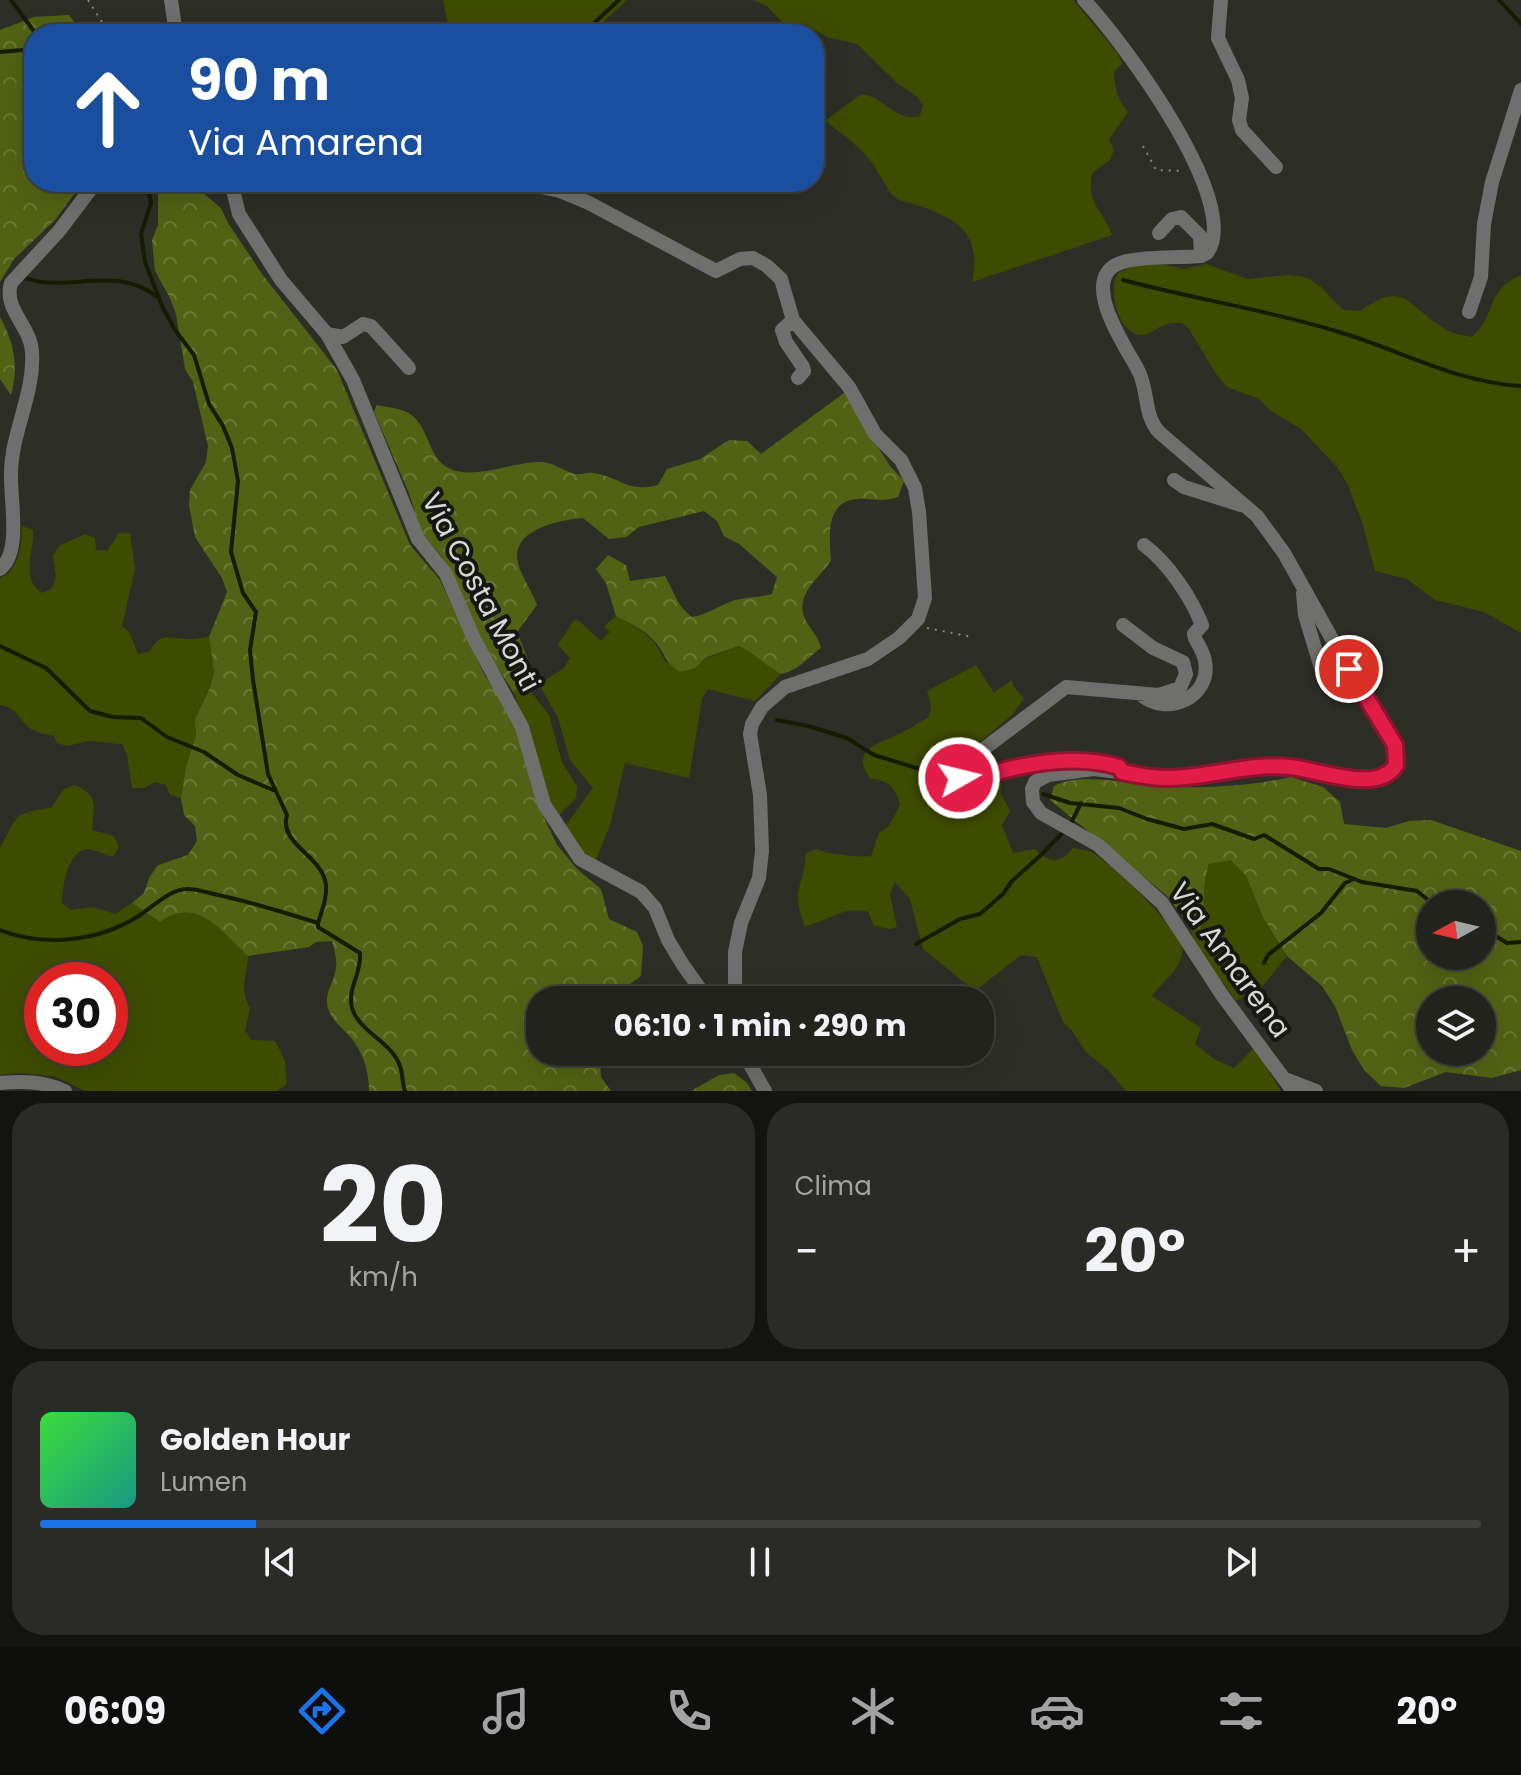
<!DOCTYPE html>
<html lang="it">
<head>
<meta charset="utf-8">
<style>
	body { margin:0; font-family:Poppins,sans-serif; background:#2a2b26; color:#f1f3f6; height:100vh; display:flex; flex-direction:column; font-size:30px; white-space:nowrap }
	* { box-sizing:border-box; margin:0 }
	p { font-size:26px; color:#a2a4a4 }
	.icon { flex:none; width:44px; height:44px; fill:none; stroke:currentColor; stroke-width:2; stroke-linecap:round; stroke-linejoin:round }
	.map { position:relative; height:1091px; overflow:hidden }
	.side { display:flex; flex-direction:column; gap:12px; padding:12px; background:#131310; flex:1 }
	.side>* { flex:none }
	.guide { position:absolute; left:24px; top:24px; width:800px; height:168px; border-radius:32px; box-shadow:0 8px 32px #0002,0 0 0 2px #3f403b; background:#1a4fa0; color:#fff; overflow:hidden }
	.needle { width:52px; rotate:262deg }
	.tools { position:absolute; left:1416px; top:890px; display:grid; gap:16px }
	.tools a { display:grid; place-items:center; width:80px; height:80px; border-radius:50%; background:#22231d; box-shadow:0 8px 32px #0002,0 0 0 2px #3f403b; font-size:40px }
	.speed { position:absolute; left:24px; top:962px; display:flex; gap:16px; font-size:40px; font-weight:700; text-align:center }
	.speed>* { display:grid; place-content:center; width:104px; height:104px; border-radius:50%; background:#22231d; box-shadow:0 8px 32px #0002,0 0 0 2px #3f403b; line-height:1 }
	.speed .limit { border:12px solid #d22; background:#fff; color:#111 }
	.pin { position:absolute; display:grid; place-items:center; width:68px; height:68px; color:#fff; margin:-34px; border:4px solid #fff; border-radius:50%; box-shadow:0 2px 8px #0007 }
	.me { position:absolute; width:88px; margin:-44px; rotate:82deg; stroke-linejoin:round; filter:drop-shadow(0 0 6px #0008) }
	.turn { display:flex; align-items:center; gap:28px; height:168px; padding:0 32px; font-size:36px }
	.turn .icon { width:104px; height:104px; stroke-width:2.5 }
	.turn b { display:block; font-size:56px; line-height:68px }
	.big { font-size:60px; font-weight:700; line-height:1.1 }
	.side .tile { flex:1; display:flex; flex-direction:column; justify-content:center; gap:12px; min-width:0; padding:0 28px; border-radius:32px; background:#2a2b26 }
	.side .dial { align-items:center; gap:0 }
	.dial b { font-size:104px; line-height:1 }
	.song { display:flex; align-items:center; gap:24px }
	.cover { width:96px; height:96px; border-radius:12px; background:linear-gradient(135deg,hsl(120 70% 55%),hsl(170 70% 35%)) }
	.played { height:8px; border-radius:4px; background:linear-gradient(90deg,#1a73e8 15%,#3f403b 15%) }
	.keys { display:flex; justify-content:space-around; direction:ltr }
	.heat { display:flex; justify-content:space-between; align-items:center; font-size:44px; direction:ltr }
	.side .tiles { flex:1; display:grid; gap:12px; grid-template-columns:1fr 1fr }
	.tile:last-child { grid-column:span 2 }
	.trip { position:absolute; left:526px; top:986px; width:468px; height:80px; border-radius:32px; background:#22231d; box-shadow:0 8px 32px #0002,0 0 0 2px #3f403b; font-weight:700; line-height:80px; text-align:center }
	.dock { display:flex; height:128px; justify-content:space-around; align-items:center; background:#0e0e0c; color:#a2a4a4 }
	.dock .icon { width:56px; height:56px }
	.dock .current { color:#1a73e8 }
	.dock b { font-size:36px; color:#f1f3f6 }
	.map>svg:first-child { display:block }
	.grass { fill:#3e4c00; fill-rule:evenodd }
	.forest { fill:url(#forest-crowns); fill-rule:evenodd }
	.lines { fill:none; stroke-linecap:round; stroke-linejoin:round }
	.stream { stroke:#161c00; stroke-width:4 }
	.path { stroke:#878982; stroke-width:2; stroke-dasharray:2 6; stroke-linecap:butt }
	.minor { stroke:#6f706d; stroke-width:14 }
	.route-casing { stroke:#92132f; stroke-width:20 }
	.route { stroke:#e11d48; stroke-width:14 }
	.labels { text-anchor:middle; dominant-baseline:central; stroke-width:8; stroke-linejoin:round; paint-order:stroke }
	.street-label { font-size:28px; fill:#d7d9d4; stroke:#161713 }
</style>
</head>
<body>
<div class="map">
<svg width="1521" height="1091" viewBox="0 0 1521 1091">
	<defs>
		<pattern id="forest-crowns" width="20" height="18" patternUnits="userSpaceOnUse" patternTransform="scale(2)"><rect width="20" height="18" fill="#526214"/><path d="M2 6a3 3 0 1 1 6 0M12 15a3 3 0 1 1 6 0" fill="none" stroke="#6a7835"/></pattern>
	</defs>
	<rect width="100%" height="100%" fill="#2d2f27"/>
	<!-- grass -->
	<path class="grass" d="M443 0H627L590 34H450Z
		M753 0H1073L1118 54 1122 64 1114 72C1115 88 1117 100 1128 112L1109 139 1114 150 1110 160 1092 173C1086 204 1103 210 1112 235L972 282C982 233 958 218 914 204 906 202 898 201 892 194 887 189 878 171 872 163 859 146 843 134 825 121L861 94C883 96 895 122 920 116L923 105 916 96 897 83 857 44 827 37 805 24 782 22 767 6Z
		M1161 264 1184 269 1206 264 1248 279 1288 275 1305 277 1320 286 1343 310 1360 311C1404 279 1408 306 1442 327 1452 334 1461 335 1472 337 1498 313 1485 290 1521 275V633L1484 612 1435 600 1407 579 1375 571 1362 522 1347 483 1337 467 1301 429 1271 411 1259 399 1227 387 1216 374 1189 329 1182 323C1176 323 1170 323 1164 325 1156 328 1150 335 1141 335 1118 334 1107 288 1118 273L1134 266Z
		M22 526 33 530C34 552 20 579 42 593L52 588 56 577 53 555 59 546 85 534 95 538 96 550 107 551 119 533H130L135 569 122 626 130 633 138 654 149 652C162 630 169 639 189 639 196 640 203 637 209 637L214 672 210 688 195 719 196 735 186 767 181 798 170 795 166 785 155 782 144 788H132L127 755 122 744 89 741 67 746 57 743 54 736C48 734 38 733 33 730 19 722 18 707 0 705V578C19 571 22 544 22 526Z
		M616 616C640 629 655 636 665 662L695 668 707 658 739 646C755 654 766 666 781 674L755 701 708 689 702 699 689 778 625 763 610 825 595 862 581 854 566 825 593 788 570 760 558 718 539 684 564 668 570 658 558 645 574 620 579 621 601 641 610 632 604 626Z
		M976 665 994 693 1012 680 1013 686 1024 698 1013 714 948 769 949 781C967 798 980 789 1002 783L1001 794 1010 811 1002 825 1013 853 1035 849C1051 863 1059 865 1073 848 1078 849 1086 850 1091 852 1109 861 1183 931 1182 950 1182 969 1162 982 1152 996L1201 1028 1195 1044 1214 1059 1234 1068 1253 1049 1258 1053 1281 1091H1126L1108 1070 1086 1052 1072 1031 1063 1022 1037 957 1021 955 975 991 923 949 910 899 895 882 890 894 897 927 890 929 874 926 868 911H846L805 927C790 888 804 888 806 853L817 849C826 854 862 858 871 856L879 833 889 826 900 805C896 788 889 780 871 779 848 750 880 743 901 733 911 728 920 722 929 717L931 706 927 691Z
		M520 678 549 715 562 762 577 787 576 798 558 816C533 781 530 733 514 693Z
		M74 785C101 796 93 807 92 830L114 836 119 847 113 857C105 855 96 850 89 849 68 848 62 887 62 903L71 910 93 907 115 914 132 903 160 922C197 895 221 931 248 956 248 976 238 988 250 1008L245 1031 252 1040 275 1041 285 1061 287 1084 277 1091H85L54 1076 19 1073 0 1075V848C19 815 10 814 51 808L64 789ZM42 980H110V1048H42Z
		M1231 859 1246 876 1263 917 1287 956 1256 994 1245 995 1236 1001 1196 946 1188 923 1199 929C1206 905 1201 888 1209 864Z"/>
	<!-- forest -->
	<path class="forest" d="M69 15 83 34H34V182H83L55 220 14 259 0 282V30L34 17Z
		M177 182H190L221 208 228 223 262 274 337 370 410 545 440 580 485 676 506 703 517 725 538 805 557 845 577 869 601 889 609 919 637 932 643 946 641 976 619 992V1000H540V1052H608L600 1062 601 1077 611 1091H369C369 1074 365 1058 355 1043 346 1029 329 1021 327 1003 326 991 333 983 335 973 338 962 335 952 332 941L316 942 309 947 248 956C221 931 197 895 160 922L132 903 144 893 149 878 158 865 188 855 197 841 195 826 184 815 181 798 186 767 196 735 195 719 210 688 214 672 209 637 227 592 222 578 195 537 189 505 190 490 206 462 208 446 193 382 185 369 176 314 170 298 155 271 152 240 158 225V190Z
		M0 317C14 342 19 368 11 395L0 379Z
		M844 393 890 466 904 481 898 497C885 501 879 500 866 499 825 496 829 532 831 561 819 578 793 596 806 621 812 632 817 634 821 648 806 659 799 670 781 674 766 666 755 654 739 646L707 657 695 668 680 672C662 660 667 655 655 642 645 629 630 624 616 616L606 583 596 569 608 555 626 565 630 581 665 576C675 593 676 605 692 617 711 614 723 602 740 599 751 597 761 597 772 594L777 577 739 544 724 536 717 521 704 511 639 527 626 537 609 539 583 518C561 520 516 528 517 557 518 573 532 590 537 605L517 632 530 664 514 693 489 655 442 557 421 532 409 493 374 412 377 405C386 407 398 408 407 412 428 423 427 453 445 466 470 483 514 461 541 462 553 462 563 471 575 474 581 475 588 472 593 473 621 477 626 493 658 485L667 469 700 459 729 440 747 441 761 454Z
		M1291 777 1323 787 1340 802 1344 824 1386 828 1409 821 1431 820 1521 851V1070L1492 1078 1446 1072 1404 1088 1381 1086 1364 1070 1352 1050 1335 1006 1322 986 1287 956 1263 917 1246 876 1231 860 1209 864C1201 889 1206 905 1200 930L1188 923 1166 895 1050 800 1054 786C1084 771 1133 786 1166 787 1208 788 1250 786 1291 777ZM1430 904H1482V956H1430ZM1430 1000H1482V1052H1430Z
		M734 1073 747 1083 752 1091H691L719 1075Z"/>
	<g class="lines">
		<!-- stream -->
		<path class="stream" d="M11 0 36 34
			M1499 0 1521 24
			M578 34 592 25 619 0
			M0 52 34 49
			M147 182 151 203 141 234 145 262 162 306 175 330 194 355 209 404 223 426 232 448 238 481 231 552 243 593 256 612 250 650 253 680 268 774 287 815C278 844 323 856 326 885 327 898 322 910 318 923
			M22 278C30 278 34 281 41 282 80 287 121 268 157 297
			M1123 280C1194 299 1268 310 1339 332 1400 350 1455 382 1521 386
			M0 646 46 668 90 711 113 717 141 718 167 737 204 752 238 775 273 790
			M777 720 808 726 847 738 874 755 956 780
			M976 784 997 786
			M1043 794 1070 803 1119 808 1147 819 1184 829 1212 824 1254 839 1264 835 1319 869H1329L1362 882 1417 891 1433 904
			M1482 911H1488L1495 921 1494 935 1507 943 1521 942
			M0 930C45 947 99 942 140 915 155 905 170 889 188 889 197 889 209 893 218 895 252 902 285 913 318 923V927L360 953C362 973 347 988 352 1008 359 1032 392 1042 400 1066 403 1074 402 1083 405 1091
			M916 944 960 919 980 914 1003 894 1012 881 1042 854 1070 825 1081 803
			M1264 963 1268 955 1321 913 1345 883 1352 880"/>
		<!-- path -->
		<path class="path" d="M88 0 102 22 114 34
			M1143 146 1156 170 1184 171
			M927 628 972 637"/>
		<!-- minor -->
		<path class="minor" d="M171 0 176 34
			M1084 0C1120 38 1244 203 1207 253L1201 256C1177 258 1150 256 1127 261 1073 272 1125 345 1138 370 1149 390 1143 416 1160 433L1257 516 1284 553 1366 700 1395 745 1397 759 1393 770 1384 776 1372 779 1291 767 1254 768 1170 778 1094 769 1048 775 1035 782 1032 789 1033 802 1041 813 1098 845 1162 903 1222 995 1293 1091
			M1221 0 1218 38 1238 80 1242 98 1239 120 1242 130 1276 167
			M231 182 239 214 281 280 327 334 353 380 418 539 446 574 474 639 522 727 544 804 580 859 641 892 655 908 668 940 683 965 708 1000
			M518 182 560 191 589 203 716 271 740 259 753 258 767 266 781 279 793 320 849 387 875 434 901 460 915 488 919 512 925 598 918 619 899 638 868 659 785 687 762 707 752 724 750 734 760 795 762 851 759 878 741 923 735 952V1000
			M1159 233 1172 219 1181 217 1200 236 1201 256
			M1469 312 1481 277 1484 224 1492 182 1521 90
			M793 320 782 330 786 342 803 367 804 371 798 378
			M327 334 343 337 363 324 371 326 409 368
			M1174 480 1184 487 1241 505
			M0 569C22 552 10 500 11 474 11 433 35 393 32 352 31 326 3 310 11 283L59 231 96 182
			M1303 593 1305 615 1324 678
			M1140 694C1167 718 1212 697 1205 661 1204 653 1198 645 1195 638L1194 634 1202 625C1191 597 1168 563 1144 545
			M1075 761 1004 771 966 781 960 780 958 776 960 768 973 757 1066 687 1159 695 1180 688 1186 674 1183 662 1153 648 1123 625
			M743 1052 765 1091
			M1285 1079 1316 1091
			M0 1083C23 1081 43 1081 65 1091"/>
	</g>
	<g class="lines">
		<!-- route casing -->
		<g class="route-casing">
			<path id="route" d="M959 778C970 785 982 777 994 773 1033 762 1080 755 1119 767L1122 772C1138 775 1155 779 1171 778 1211 777 1250 763 1290 767 1317 769 1378 795 1396 765L1395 745 1349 669"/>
		</g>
		<!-- route -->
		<use href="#route" class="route"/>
	</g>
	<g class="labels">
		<!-- street labels -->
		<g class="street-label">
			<text transform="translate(481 592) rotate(62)">Via Costa Monti</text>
			<text transform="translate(1230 960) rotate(54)">Via Amarena</text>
		</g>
	</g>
</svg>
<div class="tools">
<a><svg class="needle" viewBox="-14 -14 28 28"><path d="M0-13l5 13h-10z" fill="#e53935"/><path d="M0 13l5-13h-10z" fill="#a2a4a4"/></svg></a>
<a><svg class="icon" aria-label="layers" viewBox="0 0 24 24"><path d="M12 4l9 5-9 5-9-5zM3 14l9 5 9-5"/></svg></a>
</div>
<div class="speed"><div class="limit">30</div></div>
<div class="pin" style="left:1349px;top:669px;background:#d93025"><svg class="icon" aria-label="arrive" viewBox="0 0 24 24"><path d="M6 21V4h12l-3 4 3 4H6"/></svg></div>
<svg class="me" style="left:959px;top:778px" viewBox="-20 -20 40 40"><circle r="17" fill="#e11d48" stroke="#fff" stroke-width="3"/><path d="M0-11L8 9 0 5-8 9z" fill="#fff"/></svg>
<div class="trip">06:10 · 1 min · 290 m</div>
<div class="guide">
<div class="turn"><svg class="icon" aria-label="ahead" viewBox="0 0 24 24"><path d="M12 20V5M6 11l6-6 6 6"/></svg><div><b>90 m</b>Via Amarena</div></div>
</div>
</div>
<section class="side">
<div class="tiles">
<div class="tile dial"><b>20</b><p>km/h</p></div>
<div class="tile"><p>Clima</p>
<div class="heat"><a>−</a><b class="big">20°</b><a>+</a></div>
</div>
<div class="tile">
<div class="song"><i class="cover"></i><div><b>Golden Hour</b><p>Lumen</p></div></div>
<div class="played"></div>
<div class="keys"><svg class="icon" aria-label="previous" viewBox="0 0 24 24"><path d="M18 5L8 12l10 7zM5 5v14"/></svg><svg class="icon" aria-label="pause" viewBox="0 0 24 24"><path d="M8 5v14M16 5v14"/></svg><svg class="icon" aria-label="next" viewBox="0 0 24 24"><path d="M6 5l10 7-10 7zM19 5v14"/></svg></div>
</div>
</div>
</section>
<nav class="dock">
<b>06:09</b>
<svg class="icon current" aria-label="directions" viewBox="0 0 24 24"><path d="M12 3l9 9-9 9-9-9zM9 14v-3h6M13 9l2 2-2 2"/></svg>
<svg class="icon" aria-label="music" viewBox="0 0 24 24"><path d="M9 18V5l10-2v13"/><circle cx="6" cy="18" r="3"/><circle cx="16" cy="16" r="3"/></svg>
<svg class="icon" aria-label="phone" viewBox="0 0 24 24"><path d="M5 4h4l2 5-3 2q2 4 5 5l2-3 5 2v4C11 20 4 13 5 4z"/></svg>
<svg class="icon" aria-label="climate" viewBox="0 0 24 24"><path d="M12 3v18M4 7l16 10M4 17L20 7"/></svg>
<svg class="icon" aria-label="car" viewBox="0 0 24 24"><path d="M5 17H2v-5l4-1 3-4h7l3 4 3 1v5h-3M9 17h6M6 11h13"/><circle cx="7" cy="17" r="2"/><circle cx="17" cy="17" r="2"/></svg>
<svg class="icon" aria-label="filters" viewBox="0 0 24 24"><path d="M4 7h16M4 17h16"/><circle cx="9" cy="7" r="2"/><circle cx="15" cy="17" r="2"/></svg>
<b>20°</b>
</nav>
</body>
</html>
